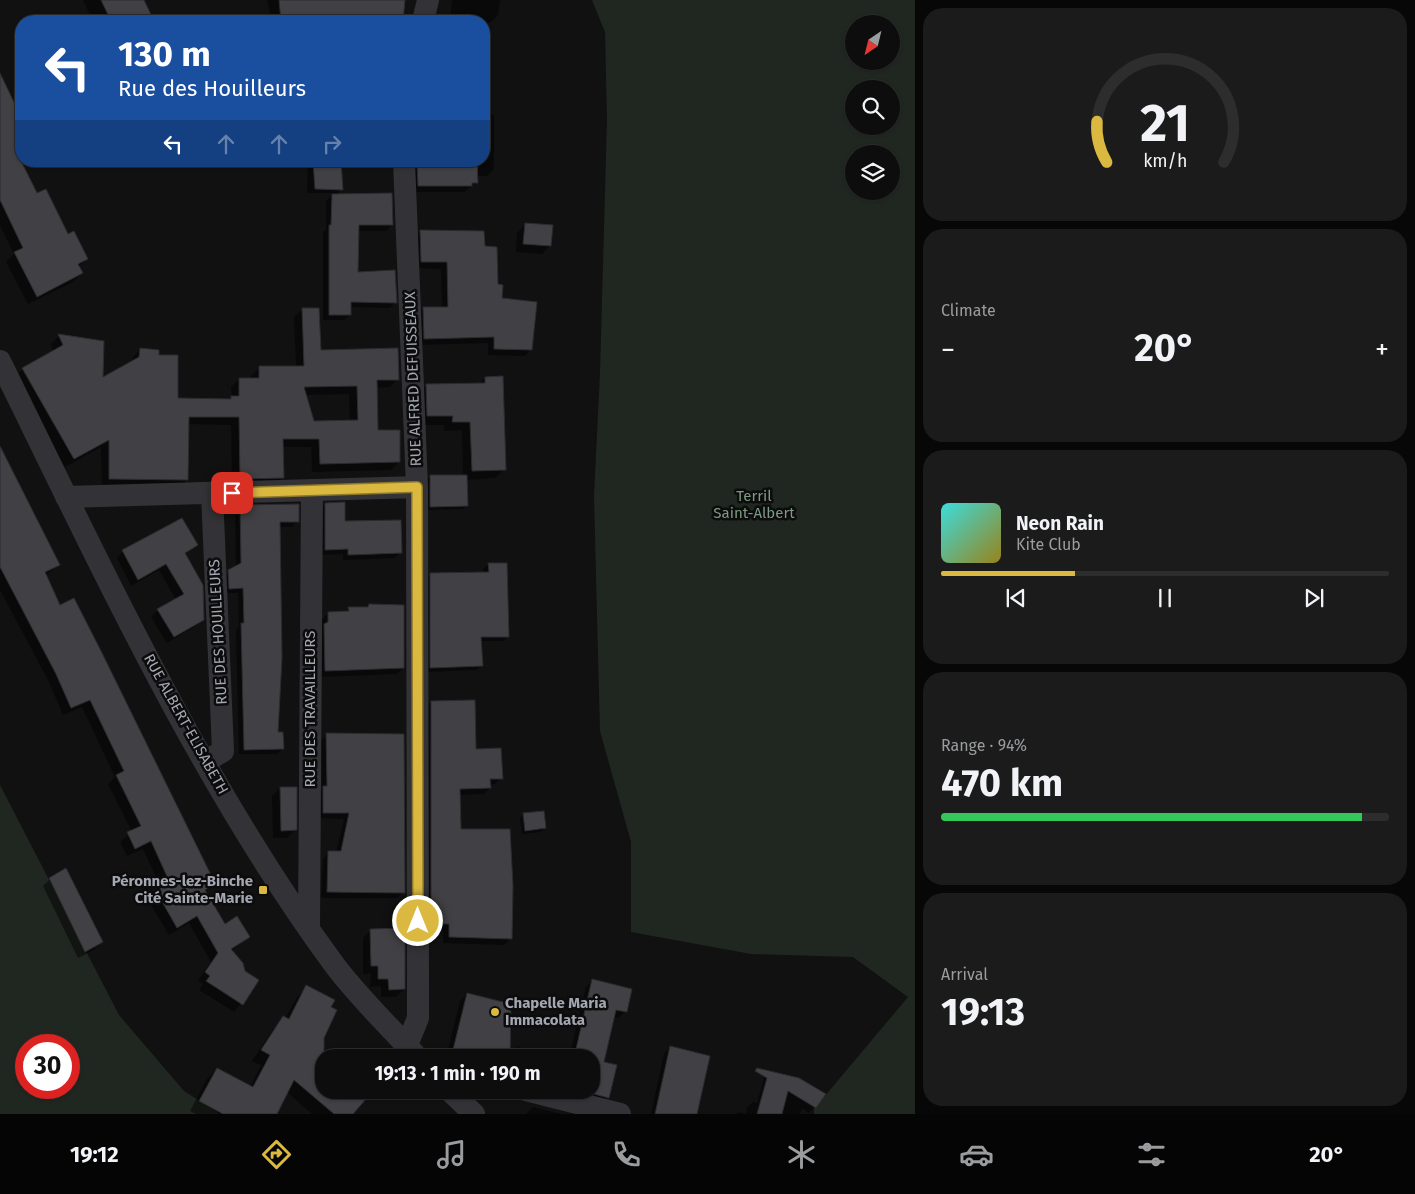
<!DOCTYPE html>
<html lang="en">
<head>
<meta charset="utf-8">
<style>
	body { margin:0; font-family:"Fira Sans",sans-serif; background:#1b1b1c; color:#f1f3f6; height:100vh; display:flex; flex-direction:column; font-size:19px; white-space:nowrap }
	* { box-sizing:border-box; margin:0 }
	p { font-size:16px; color:#9a9c9e }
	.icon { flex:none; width:28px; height:28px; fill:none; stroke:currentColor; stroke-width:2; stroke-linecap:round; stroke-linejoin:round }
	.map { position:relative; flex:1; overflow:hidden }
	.sheet { display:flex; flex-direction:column; gap:8px; padding:8px; background:#070708; width:500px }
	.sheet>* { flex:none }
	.top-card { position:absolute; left:15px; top:15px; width:475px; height:152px; border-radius:20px; box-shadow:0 1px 4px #0004,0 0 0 1px #2d2d2e; background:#1a4fa0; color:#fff; overflow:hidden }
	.needle { width:32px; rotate:215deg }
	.controls { position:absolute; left:845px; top:15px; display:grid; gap:10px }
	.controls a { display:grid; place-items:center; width:55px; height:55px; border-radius:50%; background:#0d0d0e; box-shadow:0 1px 4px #0004,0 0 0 1px #2d2d2e; font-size:25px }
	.speed { position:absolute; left:15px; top:1034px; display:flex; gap:10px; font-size:25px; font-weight:700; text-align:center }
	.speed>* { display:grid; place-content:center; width:65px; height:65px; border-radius:50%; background:#0d0d0e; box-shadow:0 1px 4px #0004,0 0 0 1px #2d2d2e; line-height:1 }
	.speed .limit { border:8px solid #d22; background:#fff; color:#111 }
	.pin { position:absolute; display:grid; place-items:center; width:42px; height:42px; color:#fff; margin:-21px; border-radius:10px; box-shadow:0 2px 8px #0006 }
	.me { position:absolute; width:55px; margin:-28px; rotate:0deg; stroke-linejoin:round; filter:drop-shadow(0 0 4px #0008) }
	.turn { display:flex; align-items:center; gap:18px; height:105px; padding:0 20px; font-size:22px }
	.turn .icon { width:65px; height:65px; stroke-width:2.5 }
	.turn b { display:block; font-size:35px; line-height:42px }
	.lanes { display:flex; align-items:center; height:48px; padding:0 20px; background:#0003; justify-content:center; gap:25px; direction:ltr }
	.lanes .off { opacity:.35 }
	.big { font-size:38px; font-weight:700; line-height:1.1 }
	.sheet .widget { flex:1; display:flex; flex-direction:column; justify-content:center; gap:8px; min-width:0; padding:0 18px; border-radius:20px; background:#1b1b1c }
	.sheet .dial { align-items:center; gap:0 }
	.dial svg { height:130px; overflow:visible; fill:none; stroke:#2d2d2e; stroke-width:7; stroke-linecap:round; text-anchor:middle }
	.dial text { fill:#f1f3f6; stroke:none }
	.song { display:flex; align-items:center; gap:15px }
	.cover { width:60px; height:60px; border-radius:8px; background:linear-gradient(135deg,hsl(180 70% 55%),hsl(50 70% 35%)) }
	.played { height:5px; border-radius:2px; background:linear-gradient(90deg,#dbb941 30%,#2d2d2e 30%) }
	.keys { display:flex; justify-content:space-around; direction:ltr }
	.heat { display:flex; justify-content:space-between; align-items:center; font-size:28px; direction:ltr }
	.charge { height:8px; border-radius:4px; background:linear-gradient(90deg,#34c759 94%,#2d2d2e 0) }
	.trip { position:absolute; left:315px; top:1049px; width:285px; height:50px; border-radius:20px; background:#0d0d0e; box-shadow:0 1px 4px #0004,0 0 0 1px #2d2d2e; font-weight:700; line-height:50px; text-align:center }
	.tab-bar { display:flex; height:80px; justify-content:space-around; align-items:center; background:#050506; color:#9a9c9e }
	.tab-bar .icon { width:35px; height:35px }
	.tab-bar .active { color:#dbb941 }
	.tab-bar b { font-size:22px; color:#f1f3f6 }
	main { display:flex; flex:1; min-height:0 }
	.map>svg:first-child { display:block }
	.green { fill:#202721; fill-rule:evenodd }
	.shadow { fill:#0007; fill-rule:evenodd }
	.building { fill:#414145; stroke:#2c2b2e; fill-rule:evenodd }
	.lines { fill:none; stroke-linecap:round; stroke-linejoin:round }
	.street { stroke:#333337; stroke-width:22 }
	.route-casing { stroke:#8e782a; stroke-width:12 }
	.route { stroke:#dbb941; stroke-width:9 }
	.poi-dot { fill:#dbb941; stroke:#0c0c0d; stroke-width:2 }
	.labels { text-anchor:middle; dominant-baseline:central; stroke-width:5; stroke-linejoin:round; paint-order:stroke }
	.street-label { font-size:15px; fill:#a4a7b1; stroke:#0c0c0d }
	.park-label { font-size:15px; fill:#7d9a82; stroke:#0c0c0d }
	.poi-label { font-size:15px; font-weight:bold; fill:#a4a7b1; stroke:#0c0c0d; text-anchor:end }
</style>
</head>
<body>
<main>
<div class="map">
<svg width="915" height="1114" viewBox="0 0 915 1114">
	<rect width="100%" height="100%" fill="#111112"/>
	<!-- green -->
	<path class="green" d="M592 0H915V1114H814V1109L908 997 853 957 751 954 631 932V842L600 731 594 496 600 374 607 119 605 32ZM854 24H891V61H854ZM854 89H891V126H854ZM854 154H891V191H854Z
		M0 785 119 1015 184 1091 220 1114H0ZM26 1045H69V1088H26Z"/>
	<!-- shadow -->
	<path class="shadow" d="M83 0H136L144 3 153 21H93Z
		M267 0H295L290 19 271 17Z
		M329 0H404L402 21H330L332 5Z
		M452 0H500L498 15 490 23 450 19Z
		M484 65 488 66 484 104Z
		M0 89 10 96 21 119V149L15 152 37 195 87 259 78 267 82 273 73 282 28 304 6 262 14 254 0 225Z
		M484 115H494V169L487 176H476L477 182 464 192H412L409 161H484Z
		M308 161H340L342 189 336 195 392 225 386 231H358L357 273 395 302 390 308 350 307V315L344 320H323V232L326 230V201L334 193H307Z
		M525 225 550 246 542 254 516 252 517 233Z
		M420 232 484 248 501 300 531 349 525 356 488 355V343L418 345 417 315 423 308 442 309 441 269 415 268 414 238Z
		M303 309 320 351 398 379 390 387 376 388 377 432 399 462 391 470 312 472 311 447H282L283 477 275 485 232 487 231 425 188 424 187 480 179 488 102 487 101 447 65 467 15 377 23 369 54 352 51 344 59 336 102 379 132 363 133 357 141 349 158 356 176 399 229 400 232 397 231 387 239 379H251V376L260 367 296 368 294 317ZM349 394 350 422 313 423 305 395Z
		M485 378 505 469 495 478 466 480V505L463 509 427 510 426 480 430 476H463L462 430 444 431V425H419L417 395 427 385H479Z
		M0 450 58 565 45 576 60 606 212 885 205 893 225 926 248 937 231 951 244 972 257 981 234 1012 199 990 203 984 198 980 211 962 189 923 169 935 148 900 162 889 143 849 127 856 120 842 132 832 108 784 115 777 82 707 63 715 49 682 0 590Z
		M326 504 344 522 400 552 395 558 343 560V554L320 555V510Z
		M241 506 297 522 292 527H279L277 733 283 749 277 754H239L236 630 239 627 238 593H224V577L236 567 235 512Z
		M196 545 184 555 203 619 196 626 167 643 151 617 158 610 176 600 159 570 131 586 117 558 123 551Z
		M488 564H506L508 636 503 641H480L481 666 477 670 426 672V579L431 574 484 573 483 569Z
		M369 606 403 668 397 674 320 677 318 632 322 628V619L329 613H345L349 608H366Z
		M431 702 501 778 495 784 490 785V788L484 794 459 795 460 830 510 939 504 945 443 943V930H425V708Z
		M327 734 403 892 397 898H321L323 859 329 853H336L344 819 317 818 318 794 322 790 321 740Z
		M280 788 295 830 287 838H273L272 796Z
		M524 814 544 828 541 832 522 834 520 818Z
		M50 879 102 942 94 950 78 958 43 886Z
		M371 930 404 989 396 997H381V986L370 987 371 973 363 974V938Z
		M593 980 626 1011 618 1018 613 1017 602 1063 608 1097 600 1104 546 1090H591V1058H569L586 987Z
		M307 987 330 1008 319 1046 335 1058H324V1090H372L352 1114H312L287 1092 275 1114H196L190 1111 207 1079 217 1069 250 1087 261 1065 252 1061 274 1028 285 1019 297 997Z
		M467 994 509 1055 517 1047 559 1058H446L460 1001Z
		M670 1047 696 1114H651L664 1054Z
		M770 1072 824 1095 809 1113 802 1108 800 1114H736L738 1112 746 1114 747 1107 753 1102 757 1103 764 1078Z
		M533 1107 562 1114H526Z"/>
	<!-- building -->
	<path class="building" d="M101 0H144L154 21H111Z
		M279 0H405L403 21H281Z
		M0 73 21 117V145L15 149 37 193 46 189 68 234 74 231 88 259 78 264 83 273 37 297 14 252 23 248 0 200Z
		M313 161H341L343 190 315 189Z
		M417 161H477L478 183H472V186H418Z
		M392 193 393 225H359L358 272 395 270 397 303 351 302V315H329V225H331L332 194Z
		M525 223 553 225 551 246 523 244Z
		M420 230 484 231 485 246 497 247 498 284 503 285 502 298 537 302 532 350 494 349V337L424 339 423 307H448L447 262H421Z
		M302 308H319L321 350 398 348 399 380H377L378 430H400V462L320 464 319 439H283L284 478 240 479 239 417H189L188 480 109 479V440L74 459 22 368 63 345 58 334 104 341 103 377 139 357 140 348 159 350V355H178V398L231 399V396H239V378H259V366H304ZM357 386 358 420 314 421 304 387Z
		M503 376 506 470 472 471 470 422H452L453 416H427L426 384 485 383V377Z
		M0 446 60 565 45 572 60 605 74 598 102 653 211 875 209 876 214 885 205 890 225 924 237 916 250 937 231 949 243 963 245 971 259 980 243 1005 206 981 210 976 205 972 218 953 197 916 177 928 156 891 170 883 151 841 135 849 127 832 141 826 116 775 124 771 90 700 71 708 56 674 0 567Z
		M430 475H467L468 506 430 507Z
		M345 502V521L401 520 402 553 348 555V549L325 550V503Z
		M299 504V522H280L282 658 278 732H283L284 749 244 750 241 623H244L243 588 229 589 228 570 241 563 240 505Z
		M182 518 198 545 185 553 203 585 204 620 174 637 157 609 184 594 166 564 138 580 122 550Z
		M488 563H507L509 637H481L483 666 430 668V573L489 572Z
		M369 604 404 605V668L325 671 324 624 328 622V612L349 611 348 607H368Z
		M475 700 476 749 501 748 503 779H490L491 788 460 789 461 829H510L513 886 512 939 449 937V924H431V701Z
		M326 733 404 734 405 893 327 892 328 851H341L349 813H323V786H327Z
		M280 787H297V830L281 831Z
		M544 811 546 828 525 831 523 813Z
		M66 868 103 942 85 952 49 878Z
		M405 928V989L389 990 388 979H378V966H371L370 929Z
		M592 979 632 989 627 1012 616 1010 604 1062 617 1065 609 1098 579 1090H591V1058H574Z
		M306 985 335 1000 331 1007 337 1010 324 1038V1090H374L353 1114H334L294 1080 277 1114H223L199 1101 217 1068 253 1087 270 1055 261 1050 283 1016 289 1019Z
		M467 993 511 1004 510 1058H451Z
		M670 1046 710 1056 697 1114H655Z
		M757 1068 799 1078 826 1094 816 1108 788 1091 782 1114H757L767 1078 755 1071Z"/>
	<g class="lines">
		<!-- street -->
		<path class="street" d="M423 21 428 0
			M404 161 417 487 418 980V1018L407 1045
			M0 361C100 564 199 780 333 963 358 997 390 1027 418 1058
			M66 497 417 487
			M205 762 223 751 212 493
			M309 928 312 490
			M449 1090 474 1114
			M526 1090 620 1114"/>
	</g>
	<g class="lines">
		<!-- route casing -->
		<g class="route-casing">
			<path id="route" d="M232 493 417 487 418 921"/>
		</g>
		<!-- route -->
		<use href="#route" class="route"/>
	</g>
	<!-- markers -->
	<g class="poi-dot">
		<rect x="258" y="885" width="10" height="10" rx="2.5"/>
		<circle cx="495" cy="1012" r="5"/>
	</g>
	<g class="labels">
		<!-- street labels -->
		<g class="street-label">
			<text transform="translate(413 379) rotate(-92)">RUE ALFRED DEFUISSEAUX</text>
			<text transform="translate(218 632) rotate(-93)">RUE DES HOUILLEURS</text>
			<text transform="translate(310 709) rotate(-90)">RUE DES TRAVAILLEURS</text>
			<text transform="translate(186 724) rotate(61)">RUE ALBERT-ELISABETH</text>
		</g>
		<!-- park labels -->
		<g class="park-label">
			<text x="754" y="496">Terril<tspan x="754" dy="17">Saint-Albert</tspan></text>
		</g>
		<!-- poi labels -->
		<g class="poi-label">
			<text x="253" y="881">Péronnes-lez-Binche<tspan x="253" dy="17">Cité Sainte-Marie</tspan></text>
			<text x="505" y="1003" text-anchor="start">Chapelle Maria<tspan x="505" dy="17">Immacolata</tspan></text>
		</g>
	</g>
</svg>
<div class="controls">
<a><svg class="needle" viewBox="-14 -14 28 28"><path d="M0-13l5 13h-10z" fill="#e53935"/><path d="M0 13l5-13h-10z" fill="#9a9c9e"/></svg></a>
<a><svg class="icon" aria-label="search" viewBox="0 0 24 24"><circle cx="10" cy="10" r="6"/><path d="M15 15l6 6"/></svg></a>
<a><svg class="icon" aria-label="layers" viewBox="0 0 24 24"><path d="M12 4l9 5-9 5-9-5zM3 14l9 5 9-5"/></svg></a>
</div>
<div class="speed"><div class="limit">30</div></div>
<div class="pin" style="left:232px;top:493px;background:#d93025"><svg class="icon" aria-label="arrive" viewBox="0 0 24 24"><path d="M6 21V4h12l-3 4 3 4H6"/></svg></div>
<svg class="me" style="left:418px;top:921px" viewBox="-20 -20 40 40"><circle r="17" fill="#dbb941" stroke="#fff" stroke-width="3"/><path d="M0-11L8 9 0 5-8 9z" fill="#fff"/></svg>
<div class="trip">19:13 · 1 min · 190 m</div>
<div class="top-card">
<div class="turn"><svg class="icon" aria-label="left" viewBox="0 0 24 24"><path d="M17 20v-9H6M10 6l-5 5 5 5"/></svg><div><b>130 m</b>Rue des Houilleurs</div></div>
<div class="lanes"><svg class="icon" aria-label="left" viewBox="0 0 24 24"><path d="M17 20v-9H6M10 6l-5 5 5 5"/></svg><svg class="icon off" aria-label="ahead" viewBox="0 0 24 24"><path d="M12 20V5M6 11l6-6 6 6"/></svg><svg class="icon off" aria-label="ahead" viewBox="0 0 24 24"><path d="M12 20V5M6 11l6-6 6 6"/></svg><svg class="icon off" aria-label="right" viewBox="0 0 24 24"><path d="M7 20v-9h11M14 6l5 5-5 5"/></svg></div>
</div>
</div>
<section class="sheet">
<div class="widget dial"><svg viewBox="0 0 100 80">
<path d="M14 69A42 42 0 1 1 86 69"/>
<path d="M14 69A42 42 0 0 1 8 44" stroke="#dbb941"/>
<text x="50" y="56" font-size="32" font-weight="700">21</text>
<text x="50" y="72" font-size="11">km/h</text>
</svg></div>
<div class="widget"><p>Climate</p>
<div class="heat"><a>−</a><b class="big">20°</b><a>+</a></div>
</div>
<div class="widget">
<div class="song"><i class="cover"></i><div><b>Neon Rain</b><p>Kite Club</p></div></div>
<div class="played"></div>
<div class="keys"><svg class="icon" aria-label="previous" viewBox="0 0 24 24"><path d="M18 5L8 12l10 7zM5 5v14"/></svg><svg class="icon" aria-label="pause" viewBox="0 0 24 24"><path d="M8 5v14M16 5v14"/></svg><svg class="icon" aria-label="next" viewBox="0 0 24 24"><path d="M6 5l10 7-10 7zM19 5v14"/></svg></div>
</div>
<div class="widget"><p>Range · 94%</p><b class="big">470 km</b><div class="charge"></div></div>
<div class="widget"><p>Arrival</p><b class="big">19:13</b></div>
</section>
</main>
<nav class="tab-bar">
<b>19:12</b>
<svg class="icon active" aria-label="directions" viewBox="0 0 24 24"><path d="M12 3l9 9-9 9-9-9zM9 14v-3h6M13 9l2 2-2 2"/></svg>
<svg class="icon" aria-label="music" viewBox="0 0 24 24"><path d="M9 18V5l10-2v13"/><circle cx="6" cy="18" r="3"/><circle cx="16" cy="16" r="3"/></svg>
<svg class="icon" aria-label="phone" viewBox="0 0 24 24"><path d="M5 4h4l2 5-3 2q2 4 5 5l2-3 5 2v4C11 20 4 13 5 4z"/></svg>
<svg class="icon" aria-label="climate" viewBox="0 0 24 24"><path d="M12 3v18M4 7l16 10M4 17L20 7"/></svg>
<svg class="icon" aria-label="car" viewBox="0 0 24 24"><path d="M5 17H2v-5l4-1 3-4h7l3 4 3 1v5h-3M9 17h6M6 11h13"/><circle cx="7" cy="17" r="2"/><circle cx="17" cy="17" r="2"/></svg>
<svg class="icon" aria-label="filters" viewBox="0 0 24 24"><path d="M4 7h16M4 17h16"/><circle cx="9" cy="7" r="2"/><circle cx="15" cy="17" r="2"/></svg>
<b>20°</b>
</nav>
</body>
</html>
